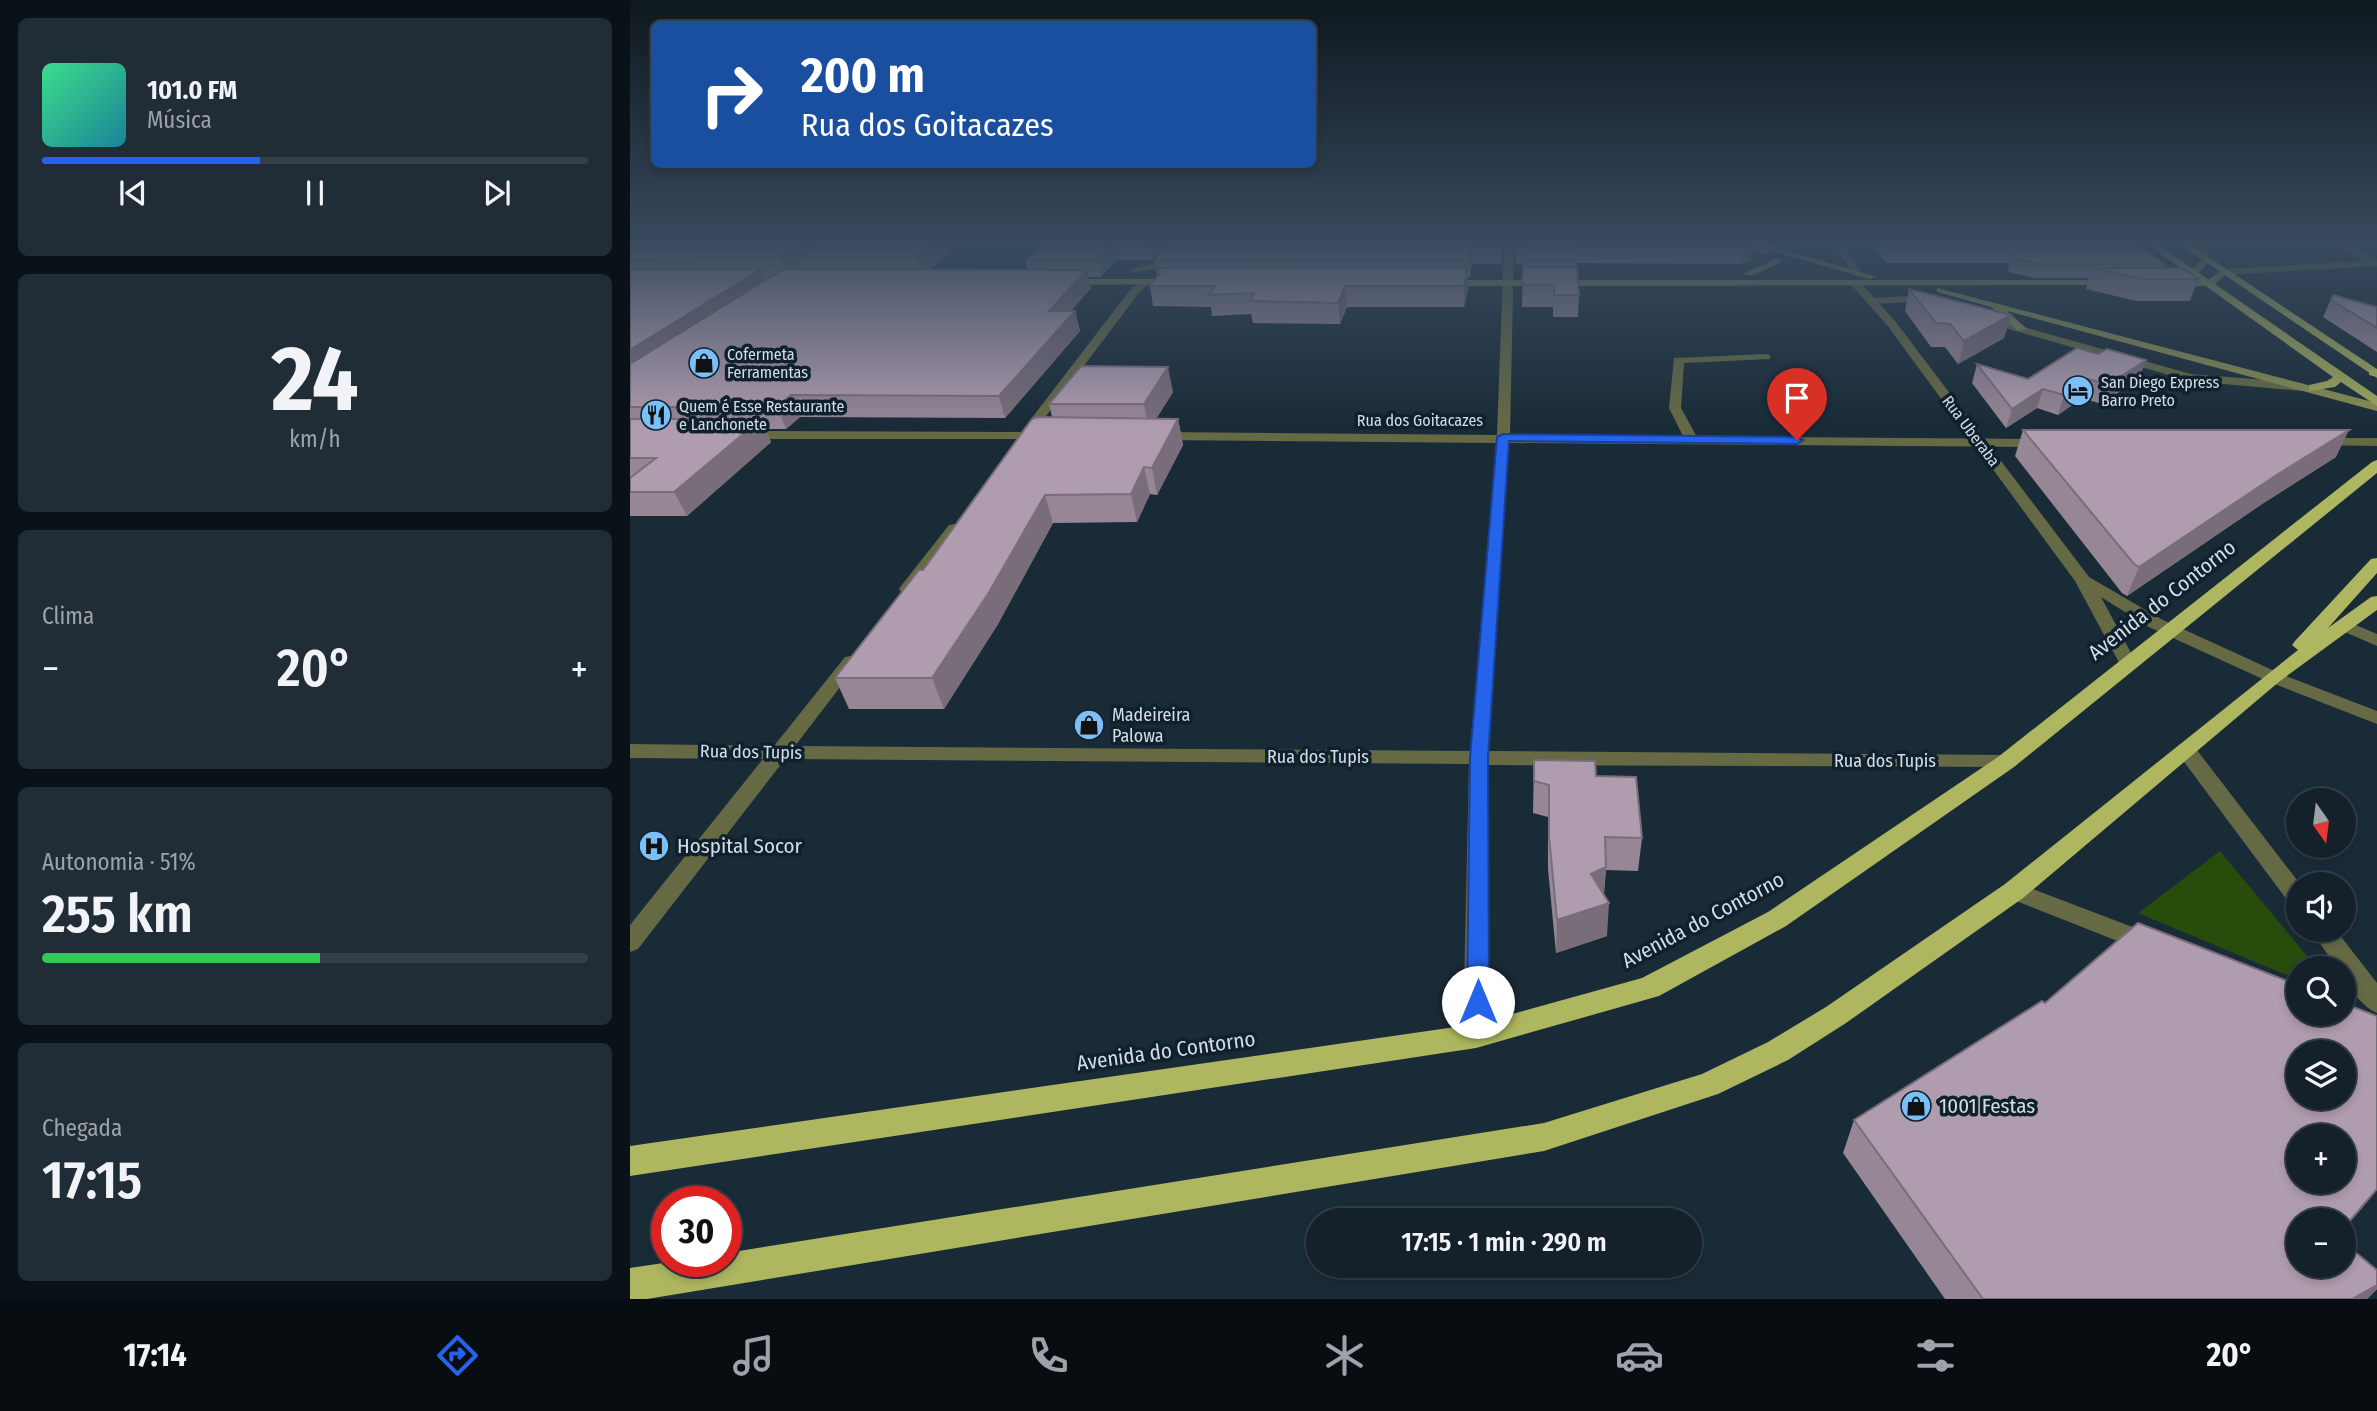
<!DOCTYPE html>
<html lang="pt">
<head>
<meta charset="utf-8">
<style>
	body { margin:0; font-family:"Fira Sans Condensed",sans-serif; background:#212d36; color:#f1f3f6; height:100vh; display:flex; flex-direction:column; font-size:26px; white-space:nowrap }
	* { box-sizing:border-box; margin:0 }
	p { font-size:23px; color:#9da3a8 }
	.icon { flex:none; width:38px; height:38px; fill:none; stroke:currentColor; stroke-width:2; stroke-linecap:round; stroke-linejoin:round }
	.map { position:relative; flex:1; overflow:hidden }
	.panel { display:flex; flex-direction:column; gap:18px; padding:18px; background:#0b1217; width:630px }
	.panel>* { flex:none }
	.guide { position:absolute; left:21px; top:21px; width:665px; height:147px; border-radius:10px; box-shadow:0 4px 10px #0003,0 0 0 2px #333e47; background:#1a4fa0; color:#fff; overflow:hidden }
	.needle { width:46px; rotate:166deg }
	.fabs { position:absolute; left:1656px; top:788px; display:grid; gap:14px }
	.fabs a { display:grid; place-items:center; width:70px; height:70px; border-radius:50%; background:#14202a; box-shadow:0 4px 10px #0003,0 0 0 2px #333e47; font-size:35px }
	.speed { position:absolute; left:21px; top:1186px; display:flex; gap:14px; font-size:35px; font-weight:700; text-align:center }
	.speed>* { display:grid; place-content:center; width:91px; height:91px; border-radius:50%; background:#14202a; box-shadow:0 4px 10px #0003,0 0 0 2px #333e47; line-height:1 }
	.speed .limit { border:10px solid #d22; background:#fff; color:#111 }
	.pin { position:absolute; display:grid; place-items:center; width:60px; height:60px; color:#fff; margin:-72px -30px; border-radius:50% 50% 50% 0; rotate:-45deg; box-shadow:0 0 7px #0007 }
	.pin .icon { rotate:45deg }
	.me { position:absolute; width:77px; margin:-38px; rotate:0deg; stroke-linejoin:round; filter:drop-shadow(0 0 5px #0008) }
	.turn { display:flex; align-items:center; gap:24px; height:147px; padding:0 35px; font-size:32px }
	.turn .icon { width:91px; height:91px; stroke-width:2.5 }
	.turn b { display:block; font-size:49px; line-height:60px }
	.big { font-size:52px; font-weight:600; line-height:1.1 }
	.panel .tile { flex:1; display:flex; flex-direction:column; justify-content:center; gap:10px; min-width:0; padding:0 24px; border-radius:10px; background:#212d36 }
	.panel .dial { align-items:center; gap:0 }
	.dial b { font-size:91px; line-height:1 }
	.song { display:flex; align-items:center; gap:21px }
	.cover { width:84px; height:84px; border-radius:10px; background:linear-gradient(135deg,hsl(150 70% 55%),hsl(190 70% 35%)) }
	.played { height:7px; border-radius:4px; background:linear-gradient(90deg,#2563eb 40%,#333e47 40%) }
	.keys { display:flex; justify-content:space-around; direction:ltr }
	.heat { display:flex; justify-content:space-between; align-items:center; font-size:38px; direction:ltr }
	.charge { height:10px; border-radius:5px; background:linear-gradient(90deg,#34c759 51%,#333e47 0) }
	.trip { position:absolute; left:676px; top:1208px; width:396px; height:70px; border-radius:35px; background:#14202a; box-shadow:0 4px 10px #0003,0 0 0 2px #333e47; font-weight:600; line-height:70px; text-align:center }
	.tabs { display:flex; height:112px; justify-content:space-around; align-items:center; background:#080d11; color:#9da3a8 }
	.tabs .icon { width:49px; height:49px }
	.tabs .current { color:#2563eb }
	.tabs b { font-size:32px; color:#f1f3f6 }
	main { display:flex; flex:1; min-height:0 }
	.map>svg:first-child { display:block }
	.green { fill:#274c0c }
	.lines { fill:none; stroke-linecap:round; stroke-linejoin:round }
	.service { fill:#656a45; fill-rule:evenodd }
	.minor { fill:#656a45; fill-rule:evenodd }
	.tertiary { fill:#656a45; fill-rule:evenodd }
	.secondary { fill:#888e52; fill-rule:evenodd }
	.primary { fill:#a2aa5b; fill-rule:evenodd }
	.trunk { fill:#aeb75f; fill-rule:evenodd }
	.wall { fill:#968696 }
	.shaded-wall { fill:#7a6d7a }
	.building { fill:#af9cae; stroke:#7a6d7a; stroke-width:2; fill-rule:evenodd }
	.route { fill:#2563eb; stroke:#184099; stroke-width:2 }
	.labels { text-anchor:middle; dominant-baseline:central; stroke-width:7; stroke-linejoin:round; paint-order:stroke }
	.far-poi-label { font-size:16px; fill:#d4dee7; stroke:#10212d; text-anchor:start }
	.far-street-label { font-size:16px; fill:#d4dee7; stroke:#10212d }
	.poi-label { font-size:18px; fill:#d4dee7; stroke:#10212d; text-anchor:start }
	.street-label { font-size:18px; fill:#d4dee7; stroke:#10212d }
	.near-street-label { font-size:21px; fill:#d4dee7; stroke:#10212d }
	.near-poi-label { font-size:21px; fill:#d4dee7; stroke:#10212d; text-anchor:start }
</style>
</head>
<body>
<main>
<section class="panel">
<div class="tile">
<div class="song"><i class="cover"></i><div><b>101.0 FM</b><p>Música</p></div></div>
<div class="played"></div>
<div class="keys"><svg class="icon" aria-label="previous" viewBox="0 0 24 24"><path d="M18 5L8 12l10 7zM5 5v14"/></svg><svg class="icon" aria-label="pause" viewBox="0 0 24 24"><path d="M8 5v14M16 5v14"/></svg><svg class="icon" aria-label="next" viewBox="0 0 24 24"><path d="M6 5l10 7-10 7zM19 5v14"/></svg></div>
</div>
<div class="tile dial"><b>24</b><p>km/h</p></div>
<div class="tile"><p>Clima</p>
<div class="heat"><a>−</a><b class="big">20°</b><a>+</a></div>
</div>
<div class="tile"><p>Autonomia · 51%</p><b class="big">255 km</b><div class="charge"></div></div>
<div class="tile"><p>Chegada</p><b class="big">17:15</b></div>
</section>
<div class="map">
<svg width="1747" height="1299" viewBox="0 0 1747 1299">
	<rect width="100%" height="100%" fill="#1a2b38"/>
	<!-- green -->
	<path class="green" d="M1590 851 1687 968H1668V980L1508 913Z"/>
	<g class="lines">
		<!-- service -->
		<path class="service" d="M1136 354 1140 355V359L1054 363 1051 408 1068 439 1066 442H1056L1039 408 1044 358Z
			M1714 620 1747 634V646L1708 629 1706 625Z
			M1643 671 1747 711V724L1637 681 1634 677 1637 673Z"/>
		<!-- minor -->
		<path class="minor" d="M539 244H548L528 268 500 273V269L522 264Z
			M874 244H884L880 435 1411 439 1418 443 1411 447 879 443 859 751 1376 755 1383 757 1386 762 1383 767 859 765V1036L855 1044 846 1047 837 1044 833 1036 839 764 155 759 8 949 0 952V925L133 759 0 758V744L144 746 215 657 221 656 230 661 165 746 840 751 866 443 529 440 522 436 529 432 867 435Z
			M1203 244H1212L1233 274 1231 276H1225Z
			M1567 244H1577L1579 262 1571 260Z
			M1704 244H1716L1747 260V266L1594 275 1589 272 1594 269 1734 261Z
			M515 279 519 280V284L508 294 404 432 419 433V439H116L109 435 116 431 391 432 500 290Z
			M1280 296 1303 304 1298 307 1280 302 1242 304 1237 301 1242 298Z
			M1355 316 1561 374 1672 383 1678 387 1672 391 1560 381 1351 321V317Z
			M1691 438H1747V446L1686 445 1684 442Z
			M324 524 331 528 283 592H271L269 589 271 586 319 525Z
			M1556 743 1563 745 1670 884 1668 907 1660 904 1549 755 1546 750 1549 745Z
			M1384 882 1526 936 1530 943 1526 950 1518 953 1376 897 1373 891 1376 885Z
			M1680 929H1705L1747 983V1013C1733 1008 1713 983 1713 968H1707Z"/>
		<!-- tertiary -->
		<path class="tertiary" d="M1222 282H1230L1265 321 1459 577 1531 619 1649 673 1652 677 1649 681H1637L1519 627 1471 597 1507 664 1504 668H1492L1445 581 1257 325 1222 286Z"/>
		<!-- secondary -->
		<path class="secondary" d="M1118 244H1133L1247 277 1239 279Z
			M1576 257 1581 260 1566 275 1543 276 1538 273 1543 270H1560Z
			M1147 258 1152 261 1150 263 1121 276 1113 274Z
			M1591 270 1599 272 1583 286 1545 287 1540 284 1545 281H1577Z
			M544 279 548 280V284L436 285 431 282 436 279Z
			M1479 280 1484 283 1483 285 814 286 809 283 814 280Z
			M1307 288 1747 403V411L1377 311 1397 329 1388 331 1361 307 1307 292Z"/>
		<!-- primary -->
		<path class="primary" d="M1517 244H1527L1747 396V406L1711 382 1705 387 1679 391V385L1697 381 1703 377Z
			M1549 244H1559L1747 369V378Z"/>
		<!-- trunk -->
		<path class="trunk" d="M1739 369H1747V377L1739 375Z
			M1747 460V473L1384 767 1156 926 1029 996 846 1048 0 1176V1146L846 1024 1012 978 1138 912 1368 757 1742 462Z
			M1747 558V573L1698 628 1741 597 1747 596V610L1650 681 1393 898 1216 1023 1158 1060 1088 1094 914 1151 17 1299H0V1268L40 1262H96V1253L914 1123 1072 1074 1138 1042 1196 1007 1375 884 1668 650 1662 645 1665 641 1741 559Z"/>
	</g>
	<!-- wall -->
	<path class="wall" d="M0 244H328L300 269 398 270 395 259 400 257 414 244H535L522 260H486L471 277H459L461 288 441 311H445L450 331 375 418 170 417 156 429H135L141 442 57 516H0Z
		M536 244H872L871 264H842L840 277H837L838 289 834 307H717L710 324 623 323 621 314 582 316 581 307 523 306 520 286 527 276 525 259Z
		M886 244H1139L1138 253 1135 254 1123 250 1121 260 1111 264 946 263 949 295 948 317H923V307H892L893 264H886Z
		M1241 244H1507L1535 264 1534 268 1568 279 1560 301H1506L1456 289 1459 278H1406L1378 272 1379 263H1256Z
		M1279 289 1381 315 1374 338 1328 364 1315 347H1301L1275 311Z
		M1703 295 1747 307V352L1693 317Z
		M1468 354 1516 360 1509 378 1472 404 1452 398 1428 415 1407 408 1376 428 1342 383 1347 364 1398 379Z
		M543 392 526 419H548L553 445 527 495 520 494 507 522 423 523 368 624 314 709H219L205 678 293 570 422 417 419 404Z
		M1393 430 1706 457 1632 504 1497 596 1492 593 1385 456Z
		M904 760 966 776 1012 838 1008 871 976 870 974 894 977 936 926 953 918 869V817L903 813Z
		M1224 1120 1668 1220 1747 1289 1737 1299H1315L1213 1153Z"/>
	<!-- shaded-wall -->
	<path class="shaded-wall" d="M172 244H207L170 258 173 266 156 277 149 258Z
		M303 244H328L292 277 286 258Z
		M481 244H483L486 260 471 277 467 259Z
		M519 244H535L522 260Z
		M1119 244H1123L1121 260 1111 264 1113 247Z
		M1136 244H1139L1138 253 1135 254Z
		M842 246V264L840 277 839 260Z
		M837 268 838 289 834 307V286Z
		M131 269 139 288 0 378V350Z
		M457 270 461 288 424 331 419 311Z
		M715 286 717 307 710 324 708 303Z
		M445 311 450 331 375 418 369 396Z
		M1381 315 1374 338 1328 364 1334 341Z
		M1516 360 1509 378 1472 404 1478 385Z
		M538 367 543 392 519 430 514 404Z
		M1458 379 1452 398 1428 415 1434 395Z
		M1413 389 1407 408 1376 428 1382 409Z
		M161 395 170 417 156 429 147 407Z
		M131 419 141 442 57 516 44 492Z
		M548 419 553 445 527 495 522 468Z
		M1719 430 1706 457 1632 504 1497 596 1509 567 1645 476Z
		M514 467 520 494 507 522 501 494Z
		M415 495 423 523 368 624 314 709 302 678Z
		M976 867 973 900 961 874Z
		M979 903 977 936 926 953 927 920Z
		M1747 1285V1289L1737 1299H1722Z"/>
	<!-- building -->
	<path class="building" d="M0 244H172L149 258 0 259Z
		M192 244H303L286 258H170Z
		M414 244H481L467 259H395L400 257Z
		M536 244H871V247L842 246 839 260 525 259Z
		M886 244H1119L1113 247 945 246 946 260H893L894 247H886Z
		M1255 244H1507L1535 264H1410L1381 258 1382 250H1259Z
		M893 267H947L949 295H924V285H892Z
		M526 268H837L834 286H715L708 303 620 301 624 293 579 295 585 286H520L531 272Z
		M1462 268H1553L1568 279H1514Z
		M0 269H131L0 350Z
		M153 269 457 270 419 311H445L369 396 161 395 147 407H0V364Z
		M1279 289 1381 315 1334 341 1320 324 1306 323Z
		M1703 295 1747 307V328L1701 300Z
		M1447 348 1468 354 1477 349 1516 360 1478 385 1458 379 1434 395 1413 389 1382 409 1347 364 1398 379Z
		M451 366 538 367 514 404H419Z
		M408 417 548 419 522 468 514 467 501 494 415 495 358 594 302 678H205L289 570H293L402 419Z
		M0 419H131L44 492H0V478L26 458H0Z
		M1393 430H1719L1645 476 1509 567 1504 564Z
		M904 760 965 761 966 776 1006 777 1012 838 975 837 976 867 961 874 979 903 927 920 919 836V785L904 781Z
		M1508 923 1668 985V1013H1713V1003L1747 1016V1189L1713 1229V1220H1668V1265H1713V1242L1747 1270V1285L1722 1299H1353L1224 1120 1412 1001 1415 1003ZM1668 1052H1713V1097H1668ZM1668 1136H1713V1181H1668Z"/>
	<!-- sky -->
	<linearGradient id="sky" x2="0" y2="1"><stop stop-color="#0e181f"/><stop offset="0.57" stop-color="#384a5e"/><stop offset="1" stop-color="#384a5e" stop-opacity="0"/></linearGradient>
	<rect width="1747" height="426" fill="url(#sky)"/>
	<!-- route -->
	<path class="route" d="M873 434 1167 437 1173 440 1167 444 879 441 858 758 859 1002 856 1008 848 1011 840 1008 837 1002 840 758 867 437Z"/>
	<!-- icons -->
	<defs>
		<g id="shop-disc" transform="scale(1.575)"><circle r="9.5" fill="#7abff8" stroke="#10212d"/><path d="M-5-2.5h2.3a2.7 3.5 0 0 1 5.4 0H5L5.5 6h-11ZM-1.5-2.5h3a1.5 2.3 0 0 0-3 0Z" fill="#111"/></g>
		<g id="hotel-disc" transform="scale(1.575)"><circle r="9.5" fill="#7abff8" stroke="#10212d"/><path d="M-6-4.5h1.5V1H6V5H4.5V3h-9V5H-6ZM-4 0a1.8 1.8 0 1 1 3.6 0ZM.5 0V-2.5h3Q6-2.5 6 0Z" fill="#111"/></g>
		<g id="restaurant-disc" transform="scale(1.575)"><circle r="9.5" fill="#7abff8" stroke="#10212d"/><path d="M-5-6h1v4h1v-4h1v4h1v-4h1v5L-1.5 .5V6h-2V.5L-5-1ZM5-6V6H3V1.5H1.5Q1.5-4 5-6Z" fill="#111"/></g>
		<g id="hospital-disc" transform="scale(1.575)"><circle r="9.5" fill="#7abff8" stroke="#10212d"/><path d="M-5-5h3v3.5h4V-5h3V5h-3V1.5h-4V5h-3Z" fill="#111"/></g>
	</defs>
	<g fill-rule="evenodd">
		<use href="#shop-disc" x="74" y="363"/>
		<use href="#hotel-disc" x="1448" y="391"/>
		<use href="#restaurant-disc" x="26" y="415"/>
		<use href="#shop-disc" x="459" y="725"/>
		<use href="#hospital-disc" x="24" y="846"/>
		<use href="#shop-disc" x="1286" y="1106"/>
	</g>
	<g class="labels">
		<!-- far-poi labels -->
		<g class="far-poi-label">
			<text x="97" y="354">Cofermeta<tspan x="97" dy="18">Ferramentas</tspan></text>
			<text x="1471" y="382">San Diego Express<tspan x="1471" dy="18">Barro Preto</tspan></text>
			<text x="49" y="406">Quem é Esse Restaurante<tspan x="49" dy="18">e Lanchonete</tspan></text>
		</g>
		<!-- far-street labels -->
		<g class="far-street-label">
			<text x="790" y="420">Rua dos Goitacazes</text>
			<text transform="translate(1341 431) rotate(53)">Rua Uberaba</text>
		</g>
		<!-- poi labels -->
		<g class="poi-label">
			<text x="482" y="715">Madeireira<tspan x="482" dy="21">Palowa</tspan></text>
		</g>
		<!-- street labels -->
		<g class="street-label">
			<text transform="translate(121 752) rotate(1)">Rua dos Tupis</text>
			<text x="688" y="757">Rua dos Tupis</text>
			<text x="1255" y="761">Rua dos Tupis</text>
		</g>
		<!-- near-street labels -->
		<g class="near-street-label">
			<text transform="translate(1532 600) rotate(-38)">Avenida do Contorno</text>
			<text transform="translate(1073 920) rotate(-28)">Avenida do Contorno</text>
			<text transform="translate(536 1051) rotate(-8)">Avenida do Contorno</text>
		</g>
		<!-- near-poi labels -->
		<g class="near-poi-label">
			<text x="47" y="846">Hospital Socor</text>
			<text x="1309" y="1106">1001 Festas</text>
		</g>
	</g>
</svg>
<div class="fabs">
<a><svg class="needle" viewBox="-14 -14 28 28"><path d="M0-13l5 13h-10z" fill="#e53935"/><path d="M0 13l5-13h-10z" fill="#9da3a8"/></svg></a>
<a><svg class="icon" aria-label="sound" viewBox="0 0 24 24"><path d="M4 9h4l5-4v14l-5-4H4zM17 9q2 3 0 6"/></svg></a>
<a><svg class="icon" aria-label="search" viewBox="0 0 24 24"><circle cx="10" cy="10" r="6"/><path d="M15 15l6 6"/></svg></a>
<a><svg class="icon" aria-label="layers" viewBox="0 0 24 24"><path d="M12 4l9 5-9 5-9-5zM3 14l9 5 9-5"/></svg></a>
<a>+</a>
<a>−</a>
</div>
<div class="speed"><div class="limit">30</div></div>
<div class="pin" style="left:1167px;top:440px;background:#d93025"><svg class="icon" aria-label="arrive" viewBox="0 0 24 24"><path d="M6 21V4h12l-3 4 3 4H6"/></svg></div>
<svg class="me" style="left:848px;top:1002px" viewBox="-20 -20 40 40"><circle r="19" fill="#fff"/><path d="M0-13L10 11 0 6-10 11z" fill="#2563eb"/></svg>
<div class="trip">17:15 · 1 min · 290 m</div>
<div class="guide">
<div class="turn"><svg class="icon" aria-label="right" viewBox="0 0 24 24"><path d="M7 20v-9h11M14 6l5 5-5 5"/></svg><div><b>200 m</b>Rua dos Goitacazes</div></div>
</div>
</div>
</main>
<nav class="tabs">
<b>17:14</b>
<svg class="icon current" aria-label="directions" viewBox="0 0 24 24"><path d="M12 3l9 9-9 9-9-9zM9 14v-3h6M13 9l2 2-2 2"/></svg>
<svg class="icon" aria-label="music" viewBox="0 0 24 24"><path d="M9 18V5l10-2v13"/><circle cx="6" cy="18" r="3"/><circle cx="16" cy="16" r="3"/></svg>
<svg class="icon" aria-label="phone" viewBox="0 0 24 24"><path d="M5 4h4l2 5-3 2q2 4 5 5l2-3 5 2v4C11 20 4 13 5 4z"/></svg>
<svg class="icon" aria-label="climate" viewBox="0 0 24 24"><path d="M12 3v18M4 7l16 10M4 17L20 7"/></svg>
<svg class="icon" aria-label="car" viewBox="0 0 24 24"><path d="M5 17H2v-5l4-1 3-4h7l3 4 3 1v5h-3M9 17h6M6 11h13"/><circle cx="7" cy="17" r="2"/><circle cx="17" cy="17" r="2"/></svg>
<svg class="icon" aria-label="filters" viewBox="0 0 24 24"><path d="M4 7h16M4 17h16"/><circle cx="9" cy="7" r="2"/><circle cx="15" cy="17" r="2"/></svg>
<b>20°</b>
</nav>
</body>
</html>
